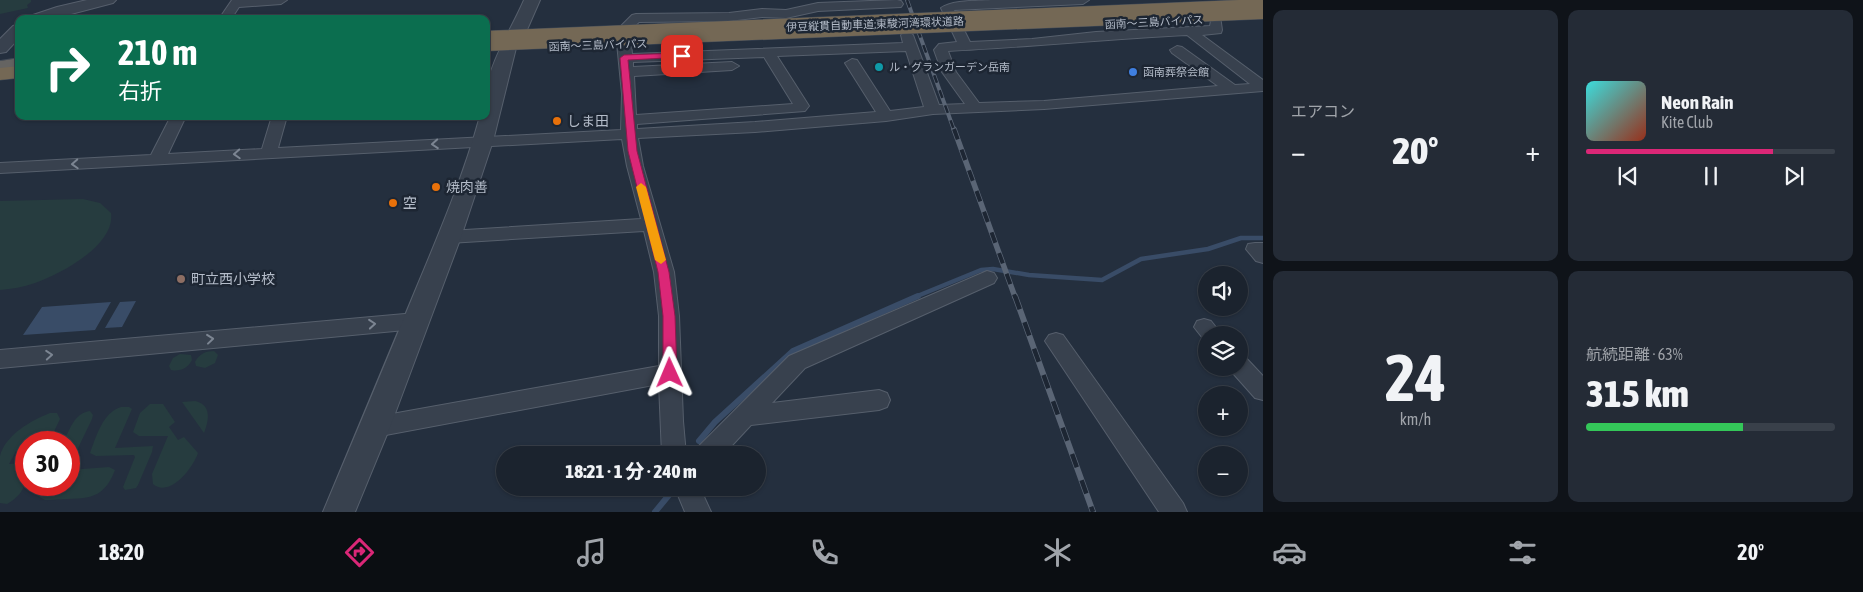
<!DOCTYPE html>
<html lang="ja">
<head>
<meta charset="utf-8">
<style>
	body { margin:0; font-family:"Asap Condensed","Noto Sans JP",sans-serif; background:#242b36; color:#f1f3f6; height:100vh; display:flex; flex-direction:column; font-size:19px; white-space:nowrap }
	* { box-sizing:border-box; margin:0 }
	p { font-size:16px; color:#a0a4aa }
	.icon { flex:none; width:28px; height:28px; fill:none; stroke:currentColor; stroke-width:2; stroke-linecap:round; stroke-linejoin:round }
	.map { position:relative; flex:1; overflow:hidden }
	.drawer { display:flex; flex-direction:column; gap:10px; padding:10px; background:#0f1319; width:600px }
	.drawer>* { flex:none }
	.top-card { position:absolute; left:15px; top:15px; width:475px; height:105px; border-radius:10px; box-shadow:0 1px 4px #0004,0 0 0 1px #39404a; background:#0b6e4f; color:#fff; overflow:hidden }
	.controls { position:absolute; left:1198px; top:266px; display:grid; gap:10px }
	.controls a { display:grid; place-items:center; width:50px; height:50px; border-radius:50%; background:#1b232e; box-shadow:0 1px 4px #0004,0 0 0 1px #39404a; font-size:25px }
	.speed { position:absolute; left:15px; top:431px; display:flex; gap:10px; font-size:25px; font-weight:700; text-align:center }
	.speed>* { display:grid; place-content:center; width:65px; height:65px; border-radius:50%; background:#1b232e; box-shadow:0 1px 4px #0004,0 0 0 1px #39404a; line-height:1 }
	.speed .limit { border:8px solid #d22; background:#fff; color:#111 }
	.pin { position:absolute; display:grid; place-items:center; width:42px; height:42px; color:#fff; margin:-21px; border-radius:10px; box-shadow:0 2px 8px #0006 }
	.me { position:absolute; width:55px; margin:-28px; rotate:359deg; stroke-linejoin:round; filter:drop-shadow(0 0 4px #0008) }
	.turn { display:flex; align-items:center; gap:18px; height:105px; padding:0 20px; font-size:22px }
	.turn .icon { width:65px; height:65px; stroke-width:2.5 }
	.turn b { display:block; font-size:35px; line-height:42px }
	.big { font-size:38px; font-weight:800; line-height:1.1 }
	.drawer .widget { flex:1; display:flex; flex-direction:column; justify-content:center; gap:8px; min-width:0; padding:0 18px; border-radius:10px; background:#242b36 }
	.drawer .dial { align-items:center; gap:0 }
	.dial b { font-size:65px; line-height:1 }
	.song { display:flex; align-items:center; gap:15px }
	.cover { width:60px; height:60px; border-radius:8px; background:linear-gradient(135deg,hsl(180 70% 55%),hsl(10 70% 35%)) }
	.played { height:5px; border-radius:2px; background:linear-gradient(90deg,#db2777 75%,#39404a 75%) }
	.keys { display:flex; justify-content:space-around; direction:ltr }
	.heat { display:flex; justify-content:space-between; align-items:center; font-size:28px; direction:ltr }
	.charge { height:8px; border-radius:4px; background:linear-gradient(90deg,#34c759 63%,#39404a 0) }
	.drawer .tiles { flex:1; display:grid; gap:10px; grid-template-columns:repeat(2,1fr) }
	.trip { position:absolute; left:496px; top:446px; width:270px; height:50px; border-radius:25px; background:#1b232e; box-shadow:0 1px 4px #0004,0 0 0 1px #39404a; font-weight:800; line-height:50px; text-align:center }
	.menu { display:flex; height:80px; justify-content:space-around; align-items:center; background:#0b0e12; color:#a0a4aa }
	.menu .icon { width:35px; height:35px }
	.menu .active { color:#db2777 }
	.menu b { font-size:22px; color:#f1f3f6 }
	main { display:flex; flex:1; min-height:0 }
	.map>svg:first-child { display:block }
	.green { fill:#263c3f }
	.water { fill:#394c67 }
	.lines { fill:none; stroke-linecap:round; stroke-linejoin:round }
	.stream-far1 { stroke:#394c67; stroke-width:4.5 }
	.stream { stroke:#394c67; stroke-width:6 }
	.minor-casing { stroke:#565f6c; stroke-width:2 }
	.tertiary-casing { stroke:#565f6c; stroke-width:2 }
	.trunk-casing { stroke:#434c59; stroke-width:1 }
	.motorway-casing { stroke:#434c59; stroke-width:1 }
	.minor { fill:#38414e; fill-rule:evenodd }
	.tertiary { fill:#38414e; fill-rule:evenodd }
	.trunk { fill:#656462; fill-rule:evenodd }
	.motorway { fill:#746855; fill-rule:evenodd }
	.rail-far2-casing { stroke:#5a6575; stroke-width:4 }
	.rail-far1-casing { stroke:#5a6575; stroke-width:5.5 }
	.rail-casing { stroke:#5a6575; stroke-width:6 }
	.rail-far2 { stroke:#1d2633; stroke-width:2.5; stroke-dasharray:8; stroke-linecap:butt }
	.rail-far1 { stroke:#1d2633; stroke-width:4; stroke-dasharray:11; stroke-linecap:butt }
	.rail { stroke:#1d2633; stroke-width:4.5; stroke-dasharray:14; stroke-linecap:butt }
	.motorway-bridge-casing { stroke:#434c59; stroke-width:21; stroke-linecap:butt }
	.motorway-bridge { stroke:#746855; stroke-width:20 }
	.oneway { stroke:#7c8592 }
	.route { fill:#db2777; stroke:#8e194d }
	.slow { fill:#f59e0b }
	.culture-dot { fill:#0f9aa8; stroke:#1d2633; stroke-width:2 }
	.shop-dot { fill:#3f7fe0; stroke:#1d2633; stroke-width:2 }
	.food-dot { fill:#e8710a; stroke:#1d2633; stroke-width:2 }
	.education-dot { fill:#8d6e63; stroke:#1d2633; stroke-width:2 }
	.labels { text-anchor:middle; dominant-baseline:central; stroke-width:5; stroke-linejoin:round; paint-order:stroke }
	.far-street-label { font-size:11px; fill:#b4bcc9; stroke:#1d2633 }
	.far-poi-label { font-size:11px; fill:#b4bcc9; stroke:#1d2633; text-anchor:start }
	.poi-label { font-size:14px; fill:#b4bcc9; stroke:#1d2633; text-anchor:start }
</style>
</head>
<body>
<main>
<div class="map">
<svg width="1263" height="512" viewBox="0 0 1263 512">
	<rect width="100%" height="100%" fill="#242f3e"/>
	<!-- green -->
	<path class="green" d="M0 0H31V2L27 5 28 8 0 14Z
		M83 199 100 203 111 213C116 245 59 275 35 283 23 287 12 289 0 290V201Z
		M214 351 218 355 215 363 205 368 196 366 195 362C199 354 206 351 214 351Z
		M180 354 191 355 192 360C188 368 180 372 171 370L169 366 173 358Z
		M195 401C212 405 209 420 204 433L182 402Z
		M150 404H163L175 422 169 427 178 440 184 437 198 453C193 468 170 498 153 484L152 474 168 436H139L133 432 140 413Z
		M121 407H129L132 409 115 448 153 446 152 452 138 485 136 488 125 490 123 487 135 457 134 455 96 456 90 453C96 437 103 412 121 407Z
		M90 411 93 415 92 419 69 467V442H63C70 430 74 413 90 411Z
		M50 413H57L60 419 49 442H26V450L16 451 9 464 26 463C26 483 26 493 7 504L0 503C0 490 0 468 0 456 5 435 32 420 50 413Z
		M109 467 115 470C102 504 83 497 51 500H45L38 496 42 485H69V470Z"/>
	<!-- water -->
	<path class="water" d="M136 301 122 327 105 328 120 302Z
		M111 302 95 330 23 335 42 307Z"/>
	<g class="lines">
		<!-- stream-far1 -->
		<path class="stream-far1" d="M915 297 981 270 993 269 1029 275 1102 280 1141 259 1208 249 1241 238H1263"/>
		<!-- stream -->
		<path class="stream" d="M699 441 715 422 793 351 918 296
			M655 512 669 495"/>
		<!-- minor casing -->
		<g class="minor-casing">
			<path id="minor" d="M232 0H287L281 4 239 7 231 19H219Z
				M897 0 901 1 903 4 901 7 818 11 786 18 762 17 729 21 639 22 628 32H620L618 29 632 15 636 14 729 13 762 9 786 10 818 3Z
				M991 0H1089L1083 4 954 10 970 42 1032 39 1096 32 1210 26 1212 16H1220L1222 30 1221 33 1202 35 1263 80V91L1044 109 933 114 886 121 755 132 638 138 643 166 674 272 679 316 683 421 686 455H662L659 384 375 437 367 434 363 427 367 420 375 417 659 366V316L654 272 644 231 449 243 443 241 440 237 443 233 449 231 641 219 627 166 622 139 0 173V163L151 155 171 116H186L168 154 262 149 272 116H287L278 148 621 130 622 94 617 43 624 39 631 43 632 54 903 43 901 35 907 31 913 35 939 105 965 104 942 72 934 50 939 44 957 42 941 8C952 0 977 1 991 0ZM1187 35 1250 84 1235 85 1182 47 1177 46 1170 50 1172 53 1218 86 1044 101 979 103 956 72 948 51C1028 47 1107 39 1187 35ZM906 51 924 107 890 111 857 60 852 59 845 63 876 112 755 122 637 129V124L805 111 809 106 777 56ZM764 57 793 104 636 115 634 76 732 70 739 66 732 62 633 67V62Z
				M1255 243H1263V263L1256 261 1246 249 1248 244Z
				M987 271 994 273 997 278 994 283 805 368 772 403 879 390 887 393 890 400 887 407 879 410 751 425 723 455H695L698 447 789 356Z
				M416 313 423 315 426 321 423 327 416 329 0 368V350Z
				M1204 319 1211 321 1222 335H1206V341H1205L1194 327 1197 321Z
				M1056 333 1063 335 1183 503 1187 512H1159L1045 341 1049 335Z
				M1239 356 1247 359 1263 376V400L1255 398 1231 371 1229 368H1239Z
				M675 488H700L711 512H685Z"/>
		</g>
		<!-- tertiary casing -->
		<g class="tertiary-casing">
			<path id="tertiary" d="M87 0H116L113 3 52 19H28L30 16 57 7Z
				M524 0H540L526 32 516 48 493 141 461 237 390 427 355 512H323C355 436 387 360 418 284 441 229 464 174 480 116H486C486 109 486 101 486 93 489 63 512 28 524 0Z
				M19 24V38L6 52 0 53V39L13 26Z"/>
		</g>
		<!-- trunk casing -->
		<g class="trunk-casing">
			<path id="trunk" d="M19 58V70L0 73V61Z"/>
		</g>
		<!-- motorway casing -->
		<g class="motorway-casing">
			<path id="motorway" d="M19 66V78L0 80V68Z"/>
		</g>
		<!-- minor -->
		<use href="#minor" class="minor"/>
		<!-- tertiary -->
		<use href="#tertiary" class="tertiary"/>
		<!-- trunk -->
		<use href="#trunk" class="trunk"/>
		<!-- motorway -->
		<use href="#motorway" class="motorway"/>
		<!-- rail-far2 casing -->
		<g class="rail-far2-casing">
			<path id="rail-far2" d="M907 0 954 130"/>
		</g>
		<!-- rail-far1 casing -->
		<g class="rail-far1-casing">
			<path id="rail-far1" d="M954 129 1015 297"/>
		</g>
		<!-- rail casing -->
		<g class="rail-casing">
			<path id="rail" d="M1015 296 1093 512"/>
		</g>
		<!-- rail-far2 -->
		<use href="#rail-far2" class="rail-far2"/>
		<!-- rail-far1 -->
		<use href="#rail-far1" class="rail-far1"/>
		<!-- rail -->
		<use href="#rail" class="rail"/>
		<!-- motorway-bridge casing -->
		<g class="motorway-bridge-casing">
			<path id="motorway-bridge" d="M486 41 1263 9"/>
		</g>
		<!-- motorway-bridge -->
		<use href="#motorway-bridge" class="motorway-bridge"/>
	</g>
	<!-- one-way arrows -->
	<defs><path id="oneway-chevron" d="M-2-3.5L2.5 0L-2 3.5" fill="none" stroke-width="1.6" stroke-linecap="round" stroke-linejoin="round" transform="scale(1.25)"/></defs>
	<g class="oneway">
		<use href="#oneway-chevron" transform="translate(435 144) rotate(176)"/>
		<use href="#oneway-chevron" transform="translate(237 154) rotate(177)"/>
		<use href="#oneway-chevron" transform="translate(75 164) rotate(177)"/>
		<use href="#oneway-chevron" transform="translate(372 324) rotate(-5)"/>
		<use href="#oneway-chevron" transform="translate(210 339) rotate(-6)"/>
		<use href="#oneway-chevron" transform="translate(49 355) rotate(-4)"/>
	</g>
	<!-- route -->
	<path class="route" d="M682 53 686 56 685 57 628 60 637 151 669 272 675 316 677 373 675 377 670 378 665 377 663 373V316L658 272 628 151 620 58 624 55Z"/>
	<!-- slow -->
	<path class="slow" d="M641 183 646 187 666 260 661 264 655 260 636 187Z"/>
	<!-- markers -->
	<circle class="culture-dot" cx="879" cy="67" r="5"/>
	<circle class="shop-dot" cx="1133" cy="72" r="5"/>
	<g class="food-dot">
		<circle cx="557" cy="121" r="5"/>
		<circle cx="436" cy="187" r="5"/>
		<circle cx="393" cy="203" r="5"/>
	</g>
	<circle class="education-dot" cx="181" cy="279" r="5"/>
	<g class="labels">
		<!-- far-street labels -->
		<g class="far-street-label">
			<text transform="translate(1154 22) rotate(-3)">函南～三島バイパス</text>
			<text transform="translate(875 24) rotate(-2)">伊豆縦貫自動車道;東駿河湾環状道路</text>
			<text transform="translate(598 45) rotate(-2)">函南～三島バイパス</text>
		</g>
		<!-- far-poi labels -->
		<g class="far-poi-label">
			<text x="889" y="67">ル・グランガーデン岳南</text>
			<text x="1143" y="72">函南葬祭会館</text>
		</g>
		<!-- poi labels -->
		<g class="poi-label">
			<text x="567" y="121">しま田</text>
			<text x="446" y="187">焼肉善</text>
			<text x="403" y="203">空</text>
			<text x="191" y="279">町立西小学校</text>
		</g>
	</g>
</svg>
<div class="controls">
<a><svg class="icon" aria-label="sound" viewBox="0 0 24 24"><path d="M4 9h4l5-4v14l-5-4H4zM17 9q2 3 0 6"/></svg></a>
<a><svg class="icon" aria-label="layers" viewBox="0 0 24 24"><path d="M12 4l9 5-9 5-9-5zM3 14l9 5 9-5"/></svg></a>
<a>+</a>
<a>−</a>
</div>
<div class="speed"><div class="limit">30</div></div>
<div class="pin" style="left:682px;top:56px;background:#d93025"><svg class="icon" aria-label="arrive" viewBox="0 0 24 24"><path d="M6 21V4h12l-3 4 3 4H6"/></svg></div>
<svg class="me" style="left:670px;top:373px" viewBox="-20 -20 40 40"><path d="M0-17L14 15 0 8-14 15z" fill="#db2777" stroke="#fff" stroke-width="4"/></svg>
<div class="trip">18:21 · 1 分 · 240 m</div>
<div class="top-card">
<div class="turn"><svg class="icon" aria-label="right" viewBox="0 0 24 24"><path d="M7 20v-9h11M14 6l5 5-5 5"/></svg><div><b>210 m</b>右折</div></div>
</div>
</div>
<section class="drawer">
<div class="tiles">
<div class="widget"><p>エアコン</p>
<div class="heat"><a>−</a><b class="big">20°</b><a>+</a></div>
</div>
<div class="widget">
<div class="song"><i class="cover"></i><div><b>Neon Rain</b><p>Kite Club</p></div></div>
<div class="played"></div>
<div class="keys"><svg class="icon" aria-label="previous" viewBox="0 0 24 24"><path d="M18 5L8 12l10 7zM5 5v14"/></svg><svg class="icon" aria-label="pause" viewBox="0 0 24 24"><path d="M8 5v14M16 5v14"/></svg><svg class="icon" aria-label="next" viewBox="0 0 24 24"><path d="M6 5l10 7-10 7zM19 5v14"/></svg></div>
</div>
<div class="widget dial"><b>24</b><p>km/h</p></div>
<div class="widget"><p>航続距離 · 63%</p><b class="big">315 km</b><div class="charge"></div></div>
</div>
</section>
</main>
<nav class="menu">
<b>18:20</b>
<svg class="icon active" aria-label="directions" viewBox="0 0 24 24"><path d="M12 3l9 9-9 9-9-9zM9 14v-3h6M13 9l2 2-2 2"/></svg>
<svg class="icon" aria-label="music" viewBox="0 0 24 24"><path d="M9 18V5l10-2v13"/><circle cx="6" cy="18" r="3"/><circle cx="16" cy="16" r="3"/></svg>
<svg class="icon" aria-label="phone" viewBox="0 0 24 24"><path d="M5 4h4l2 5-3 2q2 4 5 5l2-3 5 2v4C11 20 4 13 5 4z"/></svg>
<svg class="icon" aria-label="climate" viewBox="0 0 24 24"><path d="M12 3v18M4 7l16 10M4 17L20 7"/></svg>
<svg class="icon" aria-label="car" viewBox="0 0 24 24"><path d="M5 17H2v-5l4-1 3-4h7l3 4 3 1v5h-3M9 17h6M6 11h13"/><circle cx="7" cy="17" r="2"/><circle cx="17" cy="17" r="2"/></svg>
<svg class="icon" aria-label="filters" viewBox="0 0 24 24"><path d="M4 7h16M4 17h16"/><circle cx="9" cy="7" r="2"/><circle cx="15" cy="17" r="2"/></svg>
<b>20°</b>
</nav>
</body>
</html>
